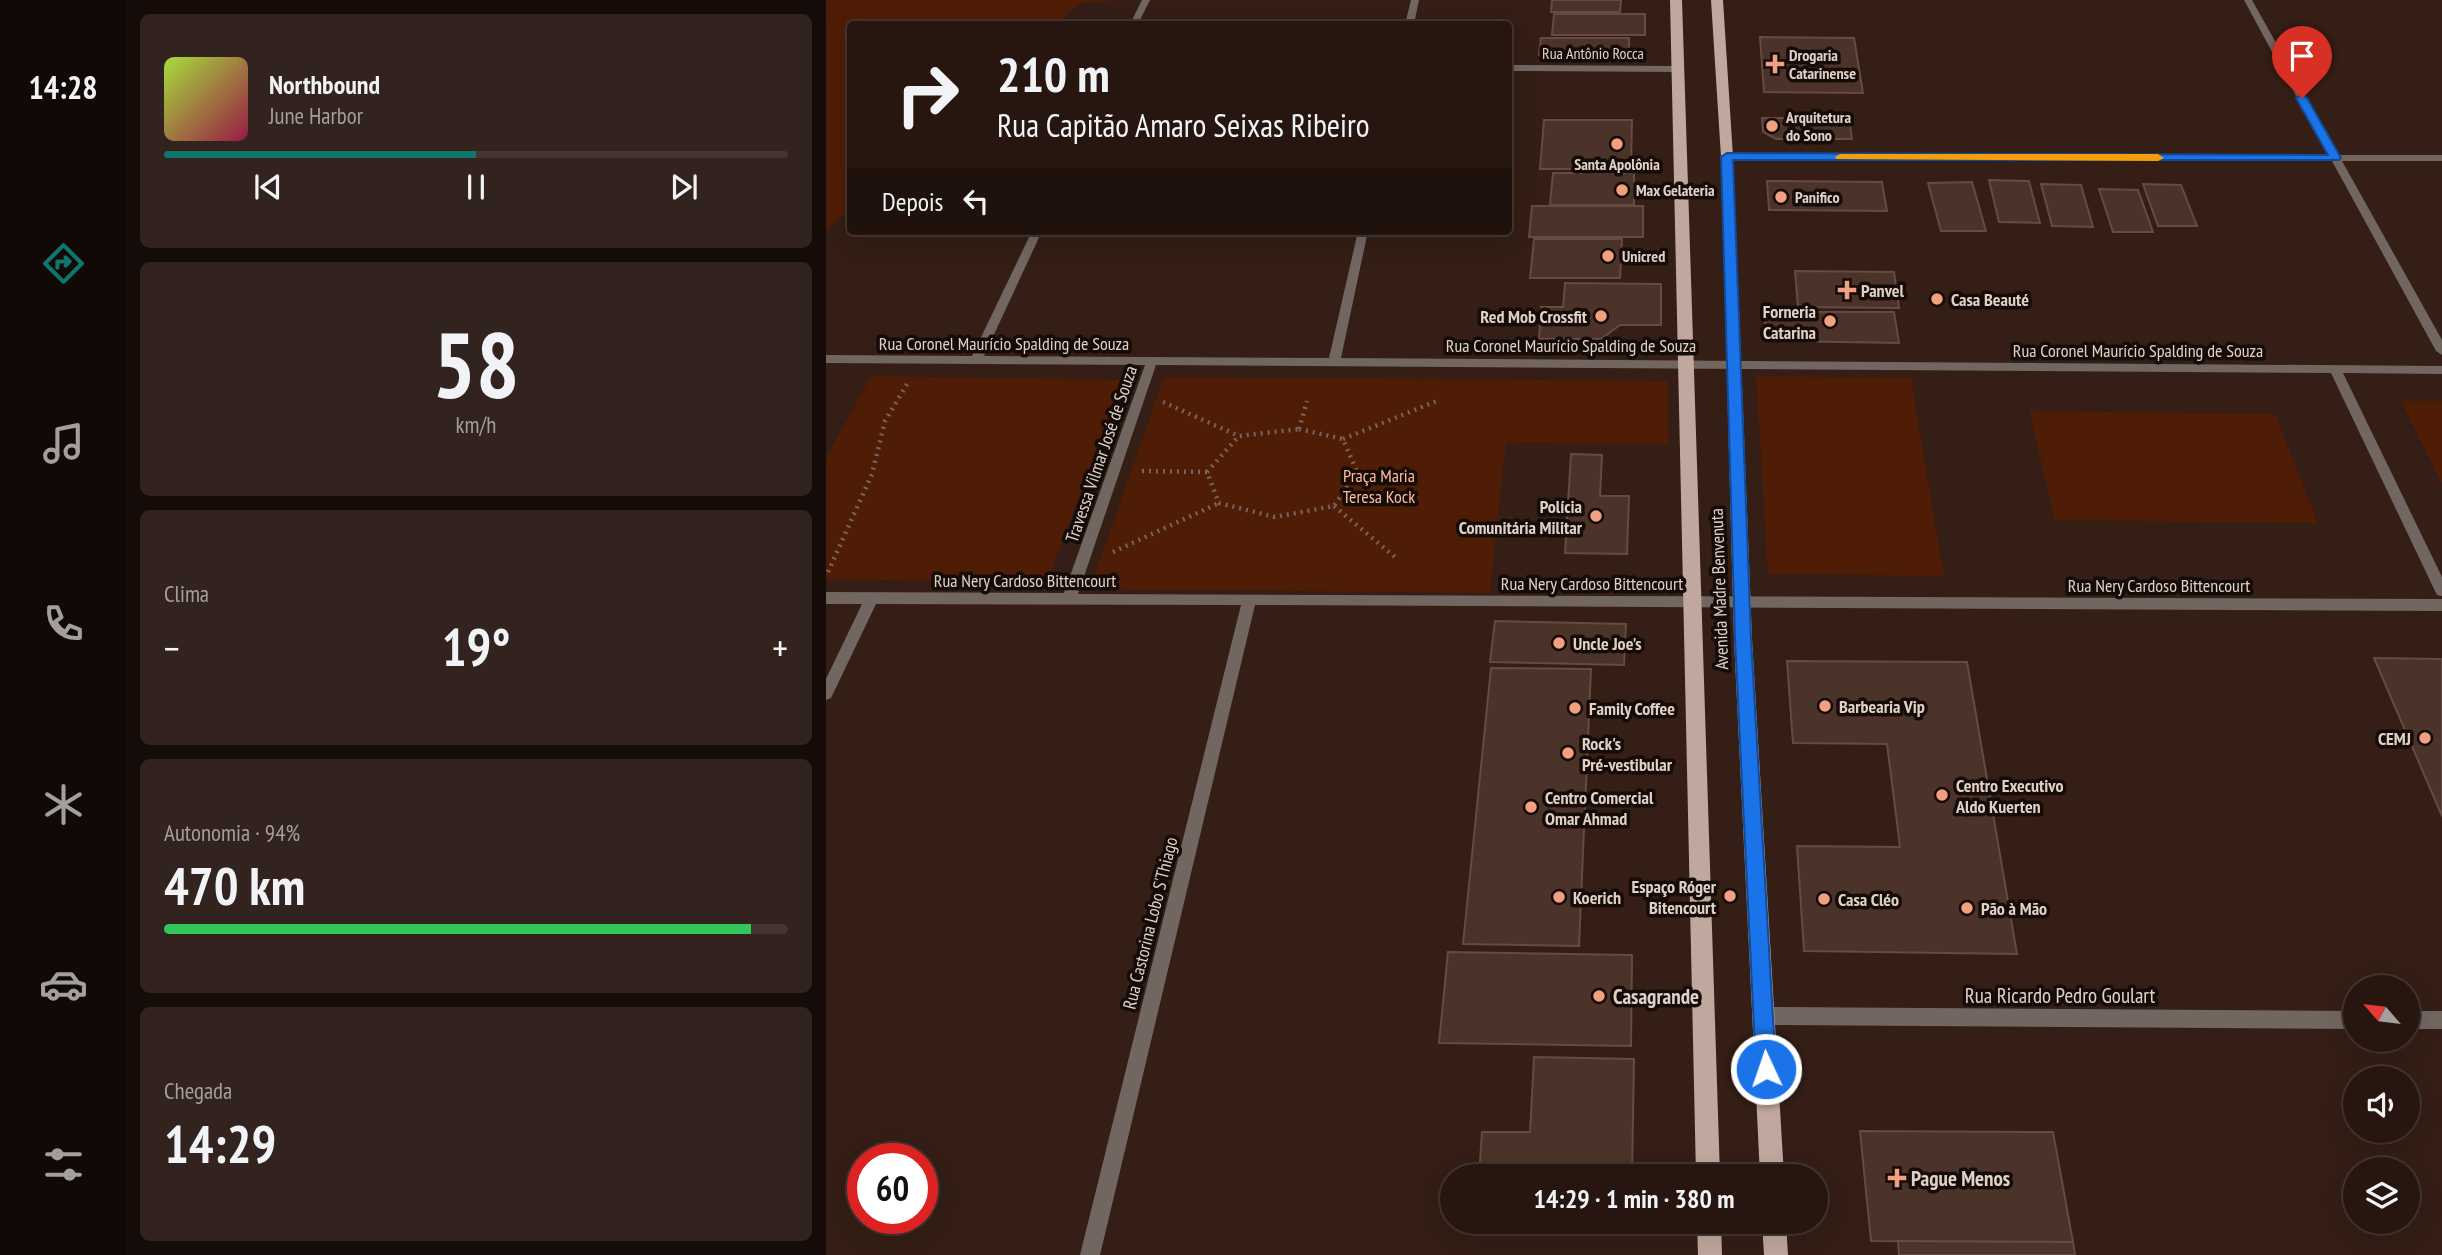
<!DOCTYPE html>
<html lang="pt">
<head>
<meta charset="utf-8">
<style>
	body { margin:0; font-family:"PT Sans Narrow",sans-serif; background:#33231e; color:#f1f3f6; height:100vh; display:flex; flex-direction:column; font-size:26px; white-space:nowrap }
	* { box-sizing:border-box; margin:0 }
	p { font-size:23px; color:#a49f9f }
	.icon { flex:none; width:38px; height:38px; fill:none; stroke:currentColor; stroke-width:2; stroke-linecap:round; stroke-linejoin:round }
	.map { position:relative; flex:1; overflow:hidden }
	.sheet { display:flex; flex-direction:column; gap:14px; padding:14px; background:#150c09; width:700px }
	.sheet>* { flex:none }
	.banner { position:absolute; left:21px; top:21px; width:665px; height:214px; border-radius:7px; box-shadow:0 7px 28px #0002,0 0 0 2px #433530; background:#271610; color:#f1f3f6; overflow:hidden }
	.needle { width:46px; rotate:298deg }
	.fabs { position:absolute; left:1517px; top:975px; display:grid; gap:14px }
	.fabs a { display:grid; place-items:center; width:77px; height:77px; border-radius:50%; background:#271610; box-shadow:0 7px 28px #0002,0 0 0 2px #433530; font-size:35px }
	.speed { position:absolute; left:21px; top:1143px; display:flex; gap:14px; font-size:35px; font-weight:700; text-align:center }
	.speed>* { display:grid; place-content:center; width:91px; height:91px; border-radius:50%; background:#271610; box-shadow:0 7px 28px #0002,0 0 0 2px #433530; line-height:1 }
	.speed .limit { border:10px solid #d22; background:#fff; color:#111 }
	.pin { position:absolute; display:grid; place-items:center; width:60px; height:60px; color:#fff; margin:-72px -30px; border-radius:50% 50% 50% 0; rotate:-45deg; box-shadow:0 0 7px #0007 }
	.pin .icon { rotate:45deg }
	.me { position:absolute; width:77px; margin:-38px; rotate:357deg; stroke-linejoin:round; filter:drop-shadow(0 0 5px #0008) }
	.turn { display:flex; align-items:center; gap:24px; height:147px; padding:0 35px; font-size:32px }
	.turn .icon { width:91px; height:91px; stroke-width:2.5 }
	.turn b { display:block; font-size:49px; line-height:60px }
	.then { display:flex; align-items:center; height:66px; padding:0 35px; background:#0003; gap:14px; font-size:26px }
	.big { font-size:52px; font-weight:600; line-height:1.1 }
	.sheet .tile { flex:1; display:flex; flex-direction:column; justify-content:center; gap:10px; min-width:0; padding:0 24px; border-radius:10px; background:#33231e }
	.sheet .dial { align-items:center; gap:0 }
	.dial b { font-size:91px; line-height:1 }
	.song { display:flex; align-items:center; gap:21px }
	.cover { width:84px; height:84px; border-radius:10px; background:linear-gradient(135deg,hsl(80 70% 55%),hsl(340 70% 35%)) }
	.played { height:7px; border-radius:4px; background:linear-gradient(90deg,#0f766e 50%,#433530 50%) }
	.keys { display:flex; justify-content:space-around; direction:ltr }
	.heat { display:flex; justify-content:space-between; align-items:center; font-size:38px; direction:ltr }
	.charge { height:10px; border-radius:5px; background:linear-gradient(90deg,#34c759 94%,#433530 0) }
	.trip { position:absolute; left:614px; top:1164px; width:388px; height:70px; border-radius:35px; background:#271610; box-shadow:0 7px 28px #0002,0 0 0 2px #433530; font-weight:600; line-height:70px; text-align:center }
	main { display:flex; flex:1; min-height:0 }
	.tabs { display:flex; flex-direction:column; width:126px; justify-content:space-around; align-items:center; background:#100906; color:#a49f9f }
	.tabs .icon { width:49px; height:49px }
	.tabs .active { color:#0f766e }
	.tabs b { font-size:32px; color:#f1f3f6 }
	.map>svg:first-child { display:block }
	.green { fill:#4f1d06 }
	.building { fill:#4b3329; stroke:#654b41; stroke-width:2 }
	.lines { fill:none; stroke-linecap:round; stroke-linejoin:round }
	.path { stroke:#78645c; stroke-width:4.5; stroke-dasharray:2 5; stroke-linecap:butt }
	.street { fill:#726661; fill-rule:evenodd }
	.primary { fill:#c1a89e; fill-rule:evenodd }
	.route { fill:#1a73e8; stroke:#114b97; stroke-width:2 }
	.slow { fill:#f59e0b }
	.poi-dot { fill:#f2a080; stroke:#150b07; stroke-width:2.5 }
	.labels { text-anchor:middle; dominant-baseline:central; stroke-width:7; stroke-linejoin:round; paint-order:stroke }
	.far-street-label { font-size:16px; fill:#e0d0ca; stroke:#150b07 }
	.far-poi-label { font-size:16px; font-weight:bold; fill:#e0d0ca; stroke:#150b07; text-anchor:start }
	.poi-label { font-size:18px; font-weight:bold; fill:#e0d0ca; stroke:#150b07; text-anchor:start }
	.street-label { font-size:18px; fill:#e0d0ca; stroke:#150b07 }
	.park-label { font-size:18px; fill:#ffbba0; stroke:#150b07 }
	.near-street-label { font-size:21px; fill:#e0d0ca; stroke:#150b07 }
	.near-poi-label { font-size:21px; font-weight:bold; fill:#e0d0ca; stroke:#150b07; text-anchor:start }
</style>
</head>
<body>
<main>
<nav class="tabs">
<b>14:28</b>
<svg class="icon active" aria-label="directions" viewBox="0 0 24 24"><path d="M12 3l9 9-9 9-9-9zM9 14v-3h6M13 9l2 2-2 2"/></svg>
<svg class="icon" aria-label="music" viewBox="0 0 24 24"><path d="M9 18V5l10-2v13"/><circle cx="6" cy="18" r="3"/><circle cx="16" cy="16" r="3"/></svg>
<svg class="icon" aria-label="phone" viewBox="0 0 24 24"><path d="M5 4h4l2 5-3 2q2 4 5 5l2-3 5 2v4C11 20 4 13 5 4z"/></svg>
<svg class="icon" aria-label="climate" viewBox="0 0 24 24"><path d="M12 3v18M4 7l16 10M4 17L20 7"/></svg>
<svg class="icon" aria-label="car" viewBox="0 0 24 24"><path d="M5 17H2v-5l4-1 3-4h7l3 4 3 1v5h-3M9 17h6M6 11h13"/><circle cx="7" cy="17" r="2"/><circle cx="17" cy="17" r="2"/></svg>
<svg class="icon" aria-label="filters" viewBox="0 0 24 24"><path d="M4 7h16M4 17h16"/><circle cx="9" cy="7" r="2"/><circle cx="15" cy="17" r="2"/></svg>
</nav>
<section class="sheet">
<div class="tile">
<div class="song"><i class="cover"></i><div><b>Northbound</b><p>June Harbor</p></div></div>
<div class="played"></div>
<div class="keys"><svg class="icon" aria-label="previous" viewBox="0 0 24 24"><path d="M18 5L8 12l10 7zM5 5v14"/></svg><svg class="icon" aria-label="pause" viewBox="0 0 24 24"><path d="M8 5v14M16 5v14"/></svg><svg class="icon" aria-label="next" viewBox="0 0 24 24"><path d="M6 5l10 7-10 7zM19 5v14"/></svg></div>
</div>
<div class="tile dial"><b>58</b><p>km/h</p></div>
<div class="tile"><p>Clima</p>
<div class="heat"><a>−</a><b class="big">19°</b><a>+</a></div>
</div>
<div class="tile"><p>Autonomia · 94%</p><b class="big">470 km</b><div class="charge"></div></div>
<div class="tile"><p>Chegada</p><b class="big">14:29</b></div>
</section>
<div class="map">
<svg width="1616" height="1255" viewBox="0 0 1616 1255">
	<rect width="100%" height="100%" fill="#341e15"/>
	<!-- green -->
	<path class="green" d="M0 0H296L254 3 230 24H24V209L0 230Z
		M45 376 298 380 220 583 0 579V458Z
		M930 376 1085 378 1118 576 942 574Z
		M338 377 842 381V444L680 443 664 593 264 589Z
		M1575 401H1616V484Z
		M1203 411 1449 414 1492 523 1229 520Z"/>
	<!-- building -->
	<path class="building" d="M726 0H795L794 12H725Z
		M728 14H819V35H726Z
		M934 37 1028 38 1037 93 938 92Z
		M715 38H803V55H713Z
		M936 118H1023L1026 139H950L937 132Z
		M718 120H806L805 169H714Z
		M727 173H808V205H724Z
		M1163 180 1203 181 1214 223 1173 222Z
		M941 181 1056 182 1061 211 943 210Z
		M1146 182 1160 231H1115L1102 183Z
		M1215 184 1255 185 1267 227 1226 226Z
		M1317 184 1355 185 1371 226H1332Z
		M1273 189 1312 190 1327 232H1287Z
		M706 206H817V237H703Z
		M708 239H796L794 278H704Z
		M969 271 1068 272 1073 308 972 307Z
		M739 283 835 284V325H794L775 339H713L715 307H737Z
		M938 312H1068L1073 343 954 341 940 330Z
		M745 454 776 455 774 496H803L801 554 739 553Z
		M669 621 800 624 798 665 664 662Z
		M1548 658 1616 659V816Z
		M961 661 1141 662 1191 954 978 951 971 846 1074 847 1061 744 967 743Z
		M665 668 765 669 753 946 637 944Z
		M622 952 806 955 805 1046 613 1043Z
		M708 1057 808 1059 806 1176H653L656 1132H704Z
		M1034 1131 1227 1132 1247 1242 1045 1241Z
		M1072 1241 1247 1242 1249 1255H1073Z"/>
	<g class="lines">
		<!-- path -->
		<path class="path" d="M337 402 413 436
			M473 429 481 401
			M473 429 517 439 531 472 508 506 449 517 393 503 381 472 413 436Z
			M517 439 611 401
			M316 471 381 472
			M508 506 569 557
			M287 552 393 503
			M2 572 46 474 59 421 81 384"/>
		<!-- street -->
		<path class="street" d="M316 0H324L312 24H304Z
			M585 0H593L588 24H579Z
			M1418 0H1426L1513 155H1616V161H1516L1616 340V355L1610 351 1506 161 901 160 896 157 901 154 1502 155Z
			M682 65 851 66 856 69 851 72 682 71Z
			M206 231H216L158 356 503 358 532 231H542L515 358 1616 366V374L1517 373 1616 577V596L1611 595 1609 591 1505 373 330 365 252 594 1616 599V611L429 605 274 1255H254L415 605 50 604 5 698 0 700V679L36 604H0V592L238 593 319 365 0 363V355L146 356Z
			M938 1007 1530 1011V1029L938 1025 932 1022 929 1016 932 1010Z
			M1582 1011H1616V1029H1582Z"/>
		<!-- primary -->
		<path class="primary" d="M844 0H856L894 1176H870Z
			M885 0H897L907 157 926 639 958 1176H934L908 639 895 157Z
			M871 1222H895L896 1255H872Z
			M936 1222H960L962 1255H938Z"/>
	</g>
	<!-- route -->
	<path class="route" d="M1476 94 1481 98 1515 158 1513 160H907L925 639 950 1069 947 1076 940 1079 933 1076 930 1069 909 639 895 157 901 153 1502 155 1470 98Z"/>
	<!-- slow -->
	<path class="slow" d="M1014 154H1332L1338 158 1332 161 1010 159 1009 157Z"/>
	<!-- markers -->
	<g class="poi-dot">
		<path d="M945.5 53.5h7v7h7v7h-7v7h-7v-7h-7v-7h7z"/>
		<circle cx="946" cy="126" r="7"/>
		<circle cx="791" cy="144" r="7"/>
		<circle cx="796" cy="190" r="7"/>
		<circle cx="955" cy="197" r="7"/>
		<circle cx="782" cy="256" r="7"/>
		<path d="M1017.5 279.5h7v7h7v7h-7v7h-7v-7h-7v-7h7z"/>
		<circle cx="1111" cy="299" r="7"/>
		<circle cx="775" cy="316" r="7"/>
		<circle cx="1004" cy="321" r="7"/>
		<circle cx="770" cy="516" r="7"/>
		<circle cx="733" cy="643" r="7"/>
		<circle cx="999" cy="706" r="7"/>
		<circle cx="749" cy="708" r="7"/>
		<circle cx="1599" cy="738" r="7"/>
		<circle cx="742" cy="753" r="7"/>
		<circle cx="1116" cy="795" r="7"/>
		<circle cx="705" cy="807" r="7"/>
		<circle cx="904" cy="896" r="7"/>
		<circle cx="733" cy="897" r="7"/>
		<circle cx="998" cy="899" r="7"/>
		<circle cx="1141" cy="908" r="7"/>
		<circle cx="773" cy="996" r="7"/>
		<path d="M1067.5 1167.5h7v7h7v7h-7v7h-7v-7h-7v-7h7z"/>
	</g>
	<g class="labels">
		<!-- far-street labels -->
		<g class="far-street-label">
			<text x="767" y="53">Rua Antônio Rocca</text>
		</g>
		<!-- far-poi labels -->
		<g class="far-poi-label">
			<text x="963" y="55">Drogaria<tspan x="963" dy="18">Catarinense</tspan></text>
			<text x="960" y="117">Arquitetura<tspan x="960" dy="18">do Sono</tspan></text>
			<text x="791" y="164" text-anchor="middle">Santa Apolônia</text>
			<text x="810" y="190">Max Gelateria</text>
			<text x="969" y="197">Panifico</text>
			<text x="796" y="256">Unicred</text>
		</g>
		<!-- poi labels -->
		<g class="poi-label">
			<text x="1035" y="290">Panvel</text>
			<text x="1125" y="299">Casa Beauté</text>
			<text x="990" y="311" text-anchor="end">Forneria<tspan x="990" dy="21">Catarina</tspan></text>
			<text x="761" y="316" text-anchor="end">Red Mob Crossfit</text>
			<text x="756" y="506" text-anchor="end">Polícia<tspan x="756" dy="21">Comunitária Militar</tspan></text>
			<text x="747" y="643">Uncle Joe's</text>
			<text x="1013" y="706">Barbearia Vip</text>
			<text x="763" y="708">Family Coffee</text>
			<text x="1585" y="738" text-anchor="end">CEMJ</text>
			<text x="756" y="743">Rock's<tspan x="756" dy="21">Pré-vestibular</tspan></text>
			<text x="1130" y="785">Centro Executivo<tspan x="1130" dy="21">Aldo Kuerten</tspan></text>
			<text x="719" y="797">Centro Comercial<tspan x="719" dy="21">Omar Ahmad</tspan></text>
			<text x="890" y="886" text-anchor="end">Espaço Róger<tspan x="890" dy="21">Bitencourt</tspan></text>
			<text x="747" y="897">Koerich</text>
			<text x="1012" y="899">Casa Cléo</text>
			<text x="1155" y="908">Pão à Mão</text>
		</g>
		<!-- street labels -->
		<g class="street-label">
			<text x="178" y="343">Rua Coronel Maurício Spalding de Souza</text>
			<text x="745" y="345">Rua Coronel Maurício Spalding de Souza</text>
			<text x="1312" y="350">Rua Coronel Maurício Spalding de Souza</text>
			<text transform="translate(275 454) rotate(-71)">Travessa Vilmar José de Souza</text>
			<text x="199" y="580">Rua Nery Cardoso Bittencourt</text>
			<text x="766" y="583">Rua Nery Cardoso Bittencourt</text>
			<text x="1333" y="585">Rua Nery Cardoso Bittencourt</text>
			<text transform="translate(893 589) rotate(-92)">Avenida Madre Benvenuta</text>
			<text transform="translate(324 923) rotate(-76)">Rua Castorina Lobo S'Thiago</text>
		</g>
		<!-- park labels -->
		<g class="park-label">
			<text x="553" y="475">Praça Maria<tspan x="553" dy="21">Teresa Kock</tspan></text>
		</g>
		<!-- near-street labels -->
		<g class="near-street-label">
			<text x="1234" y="995">Rua Ricardo Pedro Goulart</text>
		</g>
		<!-- near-poi labels -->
		<g class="near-poi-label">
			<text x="787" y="996">Casagrande</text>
			<text x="1085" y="1178">Pague Menos</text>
		</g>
	</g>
</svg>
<div class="fabs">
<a><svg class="needle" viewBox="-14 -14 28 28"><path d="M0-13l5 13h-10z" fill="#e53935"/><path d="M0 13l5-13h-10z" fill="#a49f9f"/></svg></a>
<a><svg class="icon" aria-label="sound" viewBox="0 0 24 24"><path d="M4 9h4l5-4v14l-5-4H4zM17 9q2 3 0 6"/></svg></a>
<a><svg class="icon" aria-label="layers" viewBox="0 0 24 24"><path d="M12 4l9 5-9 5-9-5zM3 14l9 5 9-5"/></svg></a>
</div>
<div class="speed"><div class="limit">60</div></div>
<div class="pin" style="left:1476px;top:98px;background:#d93025"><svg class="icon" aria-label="arrive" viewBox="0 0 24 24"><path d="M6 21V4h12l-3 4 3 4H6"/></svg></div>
<svg class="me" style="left:940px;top:1069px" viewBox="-20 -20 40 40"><circle r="17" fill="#1a73e8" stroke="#fff" stroke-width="3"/><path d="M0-11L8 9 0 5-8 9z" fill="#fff"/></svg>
<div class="trip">14:29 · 1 min · 380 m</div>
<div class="banner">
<div class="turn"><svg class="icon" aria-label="right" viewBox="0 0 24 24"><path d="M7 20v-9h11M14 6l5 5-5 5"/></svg><div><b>210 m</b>Rua Capitão Amaro Seixas Ribeiro</div></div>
<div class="then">Depois<svg class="icon" aria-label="left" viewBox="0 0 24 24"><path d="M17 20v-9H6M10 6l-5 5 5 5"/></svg></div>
</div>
</div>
</main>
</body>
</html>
